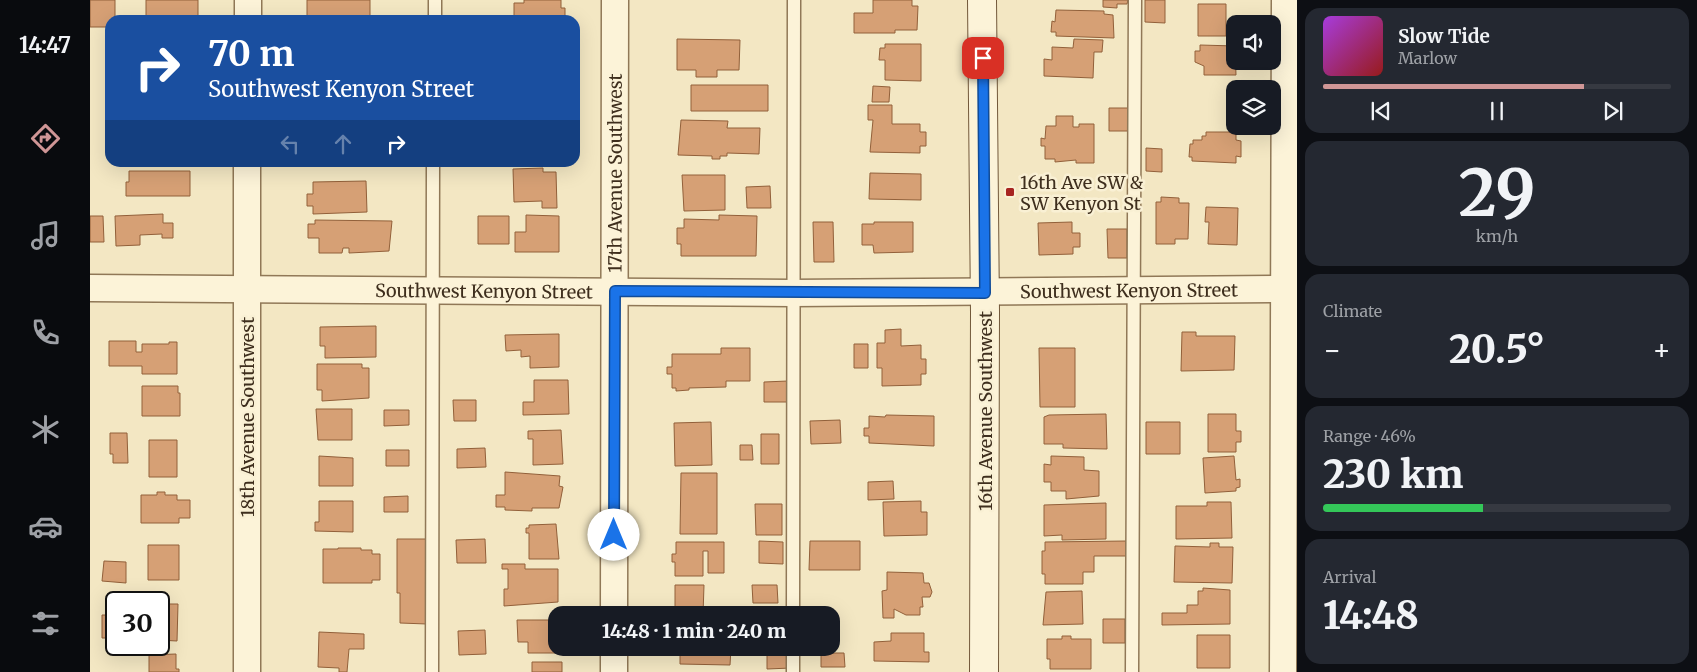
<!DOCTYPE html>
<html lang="en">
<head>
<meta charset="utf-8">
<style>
	body { margin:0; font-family:Merriweather,serif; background:#242831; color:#f1f3f6; height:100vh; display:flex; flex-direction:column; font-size:19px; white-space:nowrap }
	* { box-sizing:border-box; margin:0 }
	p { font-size:16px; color:#9ea1a6 }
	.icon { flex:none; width:28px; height:28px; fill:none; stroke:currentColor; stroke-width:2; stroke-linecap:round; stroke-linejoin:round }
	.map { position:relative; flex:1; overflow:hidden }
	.drawer { display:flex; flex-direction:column; gap:8px; padding:8px; background:#0d0f14; width:400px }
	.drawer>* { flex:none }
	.top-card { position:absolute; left:15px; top:15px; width:475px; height:152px; border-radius:15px; box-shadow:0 5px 20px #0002; background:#1a4fa0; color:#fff; overflow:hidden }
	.buttons { position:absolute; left:1136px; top:15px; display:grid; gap:10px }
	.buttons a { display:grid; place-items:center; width:55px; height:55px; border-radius:10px; background:#171b24; box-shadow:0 5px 20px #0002; font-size:25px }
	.speed { position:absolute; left:15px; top:591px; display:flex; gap:10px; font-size:25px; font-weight:700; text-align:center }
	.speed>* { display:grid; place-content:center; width:65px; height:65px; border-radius:50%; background:#171b24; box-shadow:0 5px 20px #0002; line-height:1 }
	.speed .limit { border:2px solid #111; border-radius:8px; background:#fff; color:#111 }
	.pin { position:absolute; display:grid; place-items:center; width:42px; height:42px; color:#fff; margin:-21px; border-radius:10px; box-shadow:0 2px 8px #0006 }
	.me { position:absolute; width:55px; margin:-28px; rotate:0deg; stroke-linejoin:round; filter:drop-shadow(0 0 4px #0008) }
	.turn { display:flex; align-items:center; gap:18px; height:105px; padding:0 20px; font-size:22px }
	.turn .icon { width:65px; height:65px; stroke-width:2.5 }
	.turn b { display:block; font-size:35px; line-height:42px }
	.lanes { display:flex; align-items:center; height:48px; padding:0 20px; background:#0003; justify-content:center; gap:25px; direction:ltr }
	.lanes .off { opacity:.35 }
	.big { font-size:38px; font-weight:800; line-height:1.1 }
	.drawer .tile { flex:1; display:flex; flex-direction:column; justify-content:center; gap:8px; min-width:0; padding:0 18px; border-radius:15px; background:#242831 }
	.drawer .dial { align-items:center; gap:0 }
	.dial b { font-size:65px; line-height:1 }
	.song { display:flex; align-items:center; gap:15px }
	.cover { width:60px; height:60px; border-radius:8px; background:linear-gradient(135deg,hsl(280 70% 55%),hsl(0 70% 35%)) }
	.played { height:5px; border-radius:2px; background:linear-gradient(90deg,#d09696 75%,#363941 75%) }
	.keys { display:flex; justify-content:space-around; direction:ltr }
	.heat { display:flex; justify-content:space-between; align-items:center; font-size:28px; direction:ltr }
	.charge { height:8px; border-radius:4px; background:linear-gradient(90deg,#34c759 46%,#363941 0) }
	.trip { position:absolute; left:458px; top:606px; width:292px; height:50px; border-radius:15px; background:#171b24; box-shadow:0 5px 20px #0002; font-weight:800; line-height:50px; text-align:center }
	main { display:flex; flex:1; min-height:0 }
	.tabs { display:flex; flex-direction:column; width:90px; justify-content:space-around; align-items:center; background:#090b0e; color:#9ea1a6 }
	.tabs .icon { width:35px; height:35px }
	.tabs .selected { color:#d09696 }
	.tabs b { font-size:22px; color:#f1f3f6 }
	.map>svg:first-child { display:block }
	.building { fill:#d6a075; stroke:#92603a }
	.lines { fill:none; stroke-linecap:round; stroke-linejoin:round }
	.lane-casing { stroke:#907857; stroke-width:15 }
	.street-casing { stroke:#907857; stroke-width:29 }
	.secondary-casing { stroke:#72583a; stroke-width:30 }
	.lane { stroke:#fcf3d8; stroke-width:12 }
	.street { stroke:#fcf3d8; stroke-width:26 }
	.secondary { stroke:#fcf3d8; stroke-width:28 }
	.route-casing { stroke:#114b97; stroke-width:12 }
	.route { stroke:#1a73e8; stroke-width:9 }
	.poi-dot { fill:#a72420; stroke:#f9f0d4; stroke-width:2 }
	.labels { text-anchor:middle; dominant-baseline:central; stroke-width:5; stroke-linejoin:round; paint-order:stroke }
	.street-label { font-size:18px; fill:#3e2e1d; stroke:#f9f0d4 }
	.poi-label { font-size:18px; fill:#3e2e1d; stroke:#f9f0d4; text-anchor:start }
</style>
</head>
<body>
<main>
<nav class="tabs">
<b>14:47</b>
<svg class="icon selected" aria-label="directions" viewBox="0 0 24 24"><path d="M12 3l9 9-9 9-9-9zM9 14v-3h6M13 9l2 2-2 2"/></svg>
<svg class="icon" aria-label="music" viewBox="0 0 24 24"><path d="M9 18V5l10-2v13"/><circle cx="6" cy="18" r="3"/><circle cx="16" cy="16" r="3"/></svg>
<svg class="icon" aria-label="phone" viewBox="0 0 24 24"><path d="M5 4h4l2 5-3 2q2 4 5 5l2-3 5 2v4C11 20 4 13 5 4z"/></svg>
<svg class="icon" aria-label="climate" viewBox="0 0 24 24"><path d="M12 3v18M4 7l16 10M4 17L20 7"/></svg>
<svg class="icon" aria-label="car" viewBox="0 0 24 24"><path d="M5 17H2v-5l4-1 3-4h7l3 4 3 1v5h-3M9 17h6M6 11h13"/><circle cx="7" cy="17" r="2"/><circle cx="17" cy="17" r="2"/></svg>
<svg class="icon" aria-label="filters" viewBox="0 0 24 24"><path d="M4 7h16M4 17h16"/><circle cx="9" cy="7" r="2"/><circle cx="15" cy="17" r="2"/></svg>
</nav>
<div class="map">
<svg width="1207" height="672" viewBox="0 0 1207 672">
	<rect width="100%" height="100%" fill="#f3e7c3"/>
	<!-- building -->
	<path class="building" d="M0 0H25V20H20V27H0Z
		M56 0H108V18L56 20Z
		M217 0H280V20H217Z
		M434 0H471V8H475V19L424 18V3H434Z
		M783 0H822V6H828L827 30H805V33H764V13H783Z
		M1013 0H1038L1037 4H1027V8L1013 7Z
		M1055 0H1075V23L1055 22Z
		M1108 4H1136V36H1108Z
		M966 10 1014 11V14L1023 15 1024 38 966 36V32H961L962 21 965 22Z
		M587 39 650 40 649 70H627V77H606V70H587Z
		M984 39 1013 40 1012 52H1004L1003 78 954 76V59L962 60V47L983 48Z
		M795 44H831V81L795 80V60H789L790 48H795Z
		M1110 45 1145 46 1146 75H1114V66L1105 62V51H1110Z
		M601 85H678V111H601Z
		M783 86 800 87 799 102H782Z
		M778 105H802V124H830V132H836V146H830V153L780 152 783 120H778Z
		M1019 108H1039V131H1019Z
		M966 116H983V127H989V124H1004V163H986V160L965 162V159H955V146H951V138L955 139 956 126H966Z
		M591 120 638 121 637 128H670L669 154 637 153V156H630V159H622V156L588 155Z
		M1116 132H1146V140L1151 141V157L1146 156V163L1102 161V157H1099L1100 144H1103V140H1112V136H1116Z
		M1056 148 1072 149V172L1056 171Z
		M28 162H101V164Z
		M453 168V172H466L467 208H452V201L424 202 423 169Z
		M39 171H100V196H36V182H39Z
		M780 173 831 174V200L779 199Z
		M592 175H635V210L594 211Z
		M276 181 277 212 223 214V206H217V194H223V182Z
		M680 186 681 208H657L656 187Z
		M1071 197 1089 198V203H1099L1098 239H1085V244H1066V202H1071Z
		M1116 207 1148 208 1147 245 1118 244 1119 222H1115Z
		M73 214V223H83V238H72V234L50 235V245L26 246 25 216Z
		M436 215 469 216V252H425V232H436Z
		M629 215 667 216 666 256H591V244H587V228H594V219L629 220Z
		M0 216H13L14 242H0Z
		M388 216H419V244H388Z
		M225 220 302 221 299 251 259 253V248H253L252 253H229V238H218V224H225Z
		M723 222H743L744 262H724Z
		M784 222H823V252L784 253 783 245H772V224H784Z
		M982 222V233H990V247H983V254L949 255 948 223Z
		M1017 229H1037V258H1018Z
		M286 326V357L235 358V346H230V327Z
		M811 329V346L831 345V359H836V374H831V385L792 386V368H787V343H795V330Z
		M1092 332H1106V336H1145L1144 370 1091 371Z
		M469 334V367L440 368V356L431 357V350L416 351 415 335Z
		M19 341H46V352H52V344H79V342H87V374H52V366H19Z
		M764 344H778V368H764Z
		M631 348H660V381H636V387L599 388V390L586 391V388H582V374H577V367H582V354H631Z
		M949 348H985V407H950Z
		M227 364H272V368H279V398L232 401V390H227Z
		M444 380H478L479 414 433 415V402H444Z
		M698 381V402H674V382Z
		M52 386H88V393H90V416H52Z
		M363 400H386V421H364Z
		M226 409H262V440H228Z
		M294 410H319V425L294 426Z
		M1016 414 1017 449 973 448V444H954V417L959 415Z
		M1118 414H1146V431H1151V442H1146V452H1118Z
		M796 415 844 416V446L779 443V436H774V428H779V416L795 417Z
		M750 420 751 443 721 444 720 421Z
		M621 422 622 465 585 466 584 423Z
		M1056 422H1090V454H1056Z
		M471 430 473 464 443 465V439H438V431Z
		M20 433H37L38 463H23V454H20Z
		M671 434H689V464H671Z
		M59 440H87V477H59Z
		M650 445H662L663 460H650Z
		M395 448 396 467 367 468V449Z
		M296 450H319V466H296Z
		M229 456 263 458V486H229Z
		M961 456 994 457V470L1009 471V496L976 499V491H961V482H954V464L961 465Z
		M1144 456 1146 480 1150 479V487L1146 488V491L1115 493 1113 458Z
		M415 472 470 476 469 486 473 487 469 508H442V511L415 510V507H406V495H415Z
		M591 473H627V534H590Z
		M803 481 804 499 778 500V482Z
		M67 492H75V495H87V500H100V518H89V523H51V495H67Z
		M318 496V512H294V497Z
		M229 501H263V532L225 531V522H229Z
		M831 501V512H837V535L794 536 793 502Z
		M1117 502H1141L1142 538 1086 539V506H1117Z
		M1016 503V539L972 540V535L954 536V505Z
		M665 504H692V535H666Z
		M466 524 469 559H439V533H436V528H439V525Z
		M307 539H338L337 624 310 623V593H307Z
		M395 539 396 563H367L366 540Z
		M669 541 693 542V564L669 563Z
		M720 541H770V570H719Z
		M1036 541V556H1004V572H993V584H955V574H952V551H955V542Z
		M586 542H634V573H618V551H613V576H585V562H582V554H586Z
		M1120 543H1129V547H1143L1142 583 1084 582 1085 546 1120 547Z
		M58 545H89V580H58Z
		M248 548H271V550H282V554H290V580H282V583H233V549H248Z
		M14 561 36 562V583L12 581Z
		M412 564H435V569H468V602L414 606V589H418V569H412Z
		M797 572 833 573 834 583H839L842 592 840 597H832L833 607H830V615H816L804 609V618H793L792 591 797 590Z
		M585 585H614L613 615H585Z
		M662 585H687L688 603H663Z
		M1113 588 1140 590V624L1072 625V613H1097V605H1108V591H1113Z
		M992 591 993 624 953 625 956 592Z
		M69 604H88L87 641 69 640Z
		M12 615H26V638H12Z
		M1013 619H1035V643H1013Z
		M427 620H466L468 653H438V642H428Z
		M395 630 396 654 369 655 368 631Z
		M229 632 274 634V649H259L257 672H249V668L228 667Z
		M801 633H834V652H839V662L784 661V642L801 641Z
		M1107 635H1140V668H1107Z
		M972 636H981V639H1001V669H960V659H957V639H972Z
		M590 648H641L640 665 590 664Z
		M677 648H701V668L677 669Z
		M731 653H754L755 667H731Z
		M86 654V669H89V672H59V655Z
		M442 662H472V672H442Z"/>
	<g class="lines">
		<!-- lane casing -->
		<g class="lane-casing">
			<path id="lane" d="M345 20V0
				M703 615 704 0
				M703 648V672
				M342 672 343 162
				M1042 672 1045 0"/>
		</g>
		<!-- street casing -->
		<g class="street-casing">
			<g id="street">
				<path d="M158 20V0"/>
				<path id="s1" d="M0 288 702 293 1194 289"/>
				<path id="s2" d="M524 615 525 0"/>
				<path d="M157 672V162"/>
				<path d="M524 672V648"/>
				<path d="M1193 672 1195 0"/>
			</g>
		</g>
		<!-- secondary casing -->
		<g class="secondary-casing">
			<path id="secondary" d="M892 0 895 312 894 672"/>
		</g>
		<!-- lane -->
		<use href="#lane" class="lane"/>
		<!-- street -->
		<use href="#street" class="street"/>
		<!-- secondary -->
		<use href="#secondary" class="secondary"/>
	</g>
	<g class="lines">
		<!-- route casing -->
		<g class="route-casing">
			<path id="route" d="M524 535 525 291 895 293 893 58"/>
		</g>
		<!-- route -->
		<use href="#route" class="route"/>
	</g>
	<!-- markers -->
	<rect class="poi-dot" x="915" y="187" width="10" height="10" rx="2.5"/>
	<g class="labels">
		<!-- street labels -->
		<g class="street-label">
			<text stroke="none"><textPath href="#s2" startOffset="442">17th Avenue Southwest</textPath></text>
			<text stroke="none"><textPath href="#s1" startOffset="394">Southwest Kenyon Street</textPath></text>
			<text stroke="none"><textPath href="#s1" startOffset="1039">Southwest Kenyon Street</textPath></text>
			<text transform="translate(895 411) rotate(-90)">16th Avenue Southwest</text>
			<text transform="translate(157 417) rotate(-90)">18th Avenue Southwest</text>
		</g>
		<!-- poi labels -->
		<g class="poi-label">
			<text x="930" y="182">16th Ave SW &amp;<tspan x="930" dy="21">SW Kenyon St</tspan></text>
		</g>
	</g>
</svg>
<div class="buttons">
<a><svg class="icon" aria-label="sound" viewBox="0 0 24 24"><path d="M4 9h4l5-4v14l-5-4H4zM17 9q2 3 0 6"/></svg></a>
<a><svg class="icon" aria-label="layers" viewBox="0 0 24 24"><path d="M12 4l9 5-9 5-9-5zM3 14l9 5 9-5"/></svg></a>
</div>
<div class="speed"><div class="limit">30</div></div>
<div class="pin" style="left:893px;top:58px;background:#d93025"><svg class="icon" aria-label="arrive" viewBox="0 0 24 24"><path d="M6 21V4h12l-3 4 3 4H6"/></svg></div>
<svg class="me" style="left:524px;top:535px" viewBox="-20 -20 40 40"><circle r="19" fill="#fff"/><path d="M0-13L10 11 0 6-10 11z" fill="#1a73e8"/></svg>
<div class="trip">14:48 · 1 min · 240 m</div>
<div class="top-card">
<div class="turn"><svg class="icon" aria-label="right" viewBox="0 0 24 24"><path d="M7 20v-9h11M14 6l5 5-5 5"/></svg><div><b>70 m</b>Southwest Kenyon Street</div></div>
<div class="lanes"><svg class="icon off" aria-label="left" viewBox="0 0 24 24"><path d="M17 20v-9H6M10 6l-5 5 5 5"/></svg><svg class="icon off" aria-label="ahead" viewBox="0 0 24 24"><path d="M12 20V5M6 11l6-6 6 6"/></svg><svg class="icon" aria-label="right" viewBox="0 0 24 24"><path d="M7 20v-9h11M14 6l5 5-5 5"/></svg></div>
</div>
</div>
<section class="drawer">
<div class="tile">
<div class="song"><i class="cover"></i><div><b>Slow Tide</b><p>Marlow</p></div></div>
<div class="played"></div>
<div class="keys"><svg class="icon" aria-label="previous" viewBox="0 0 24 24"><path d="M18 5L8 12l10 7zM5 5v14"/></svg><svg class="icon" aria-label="pause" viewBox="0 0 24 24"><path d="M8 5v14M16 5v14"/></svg><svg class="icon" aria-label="next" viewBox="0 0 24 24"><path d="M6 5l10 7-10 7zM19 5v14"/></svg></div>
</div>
<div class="tile dial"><b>29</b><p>km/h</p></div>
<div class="tile"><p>Climate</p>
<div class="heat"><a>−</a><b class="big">20.5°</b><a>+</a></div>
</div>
<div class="tile"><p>Range · 46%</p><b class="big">230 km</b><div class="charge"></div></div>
<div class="tile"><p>Arrival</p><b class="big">14:48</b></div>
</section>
</main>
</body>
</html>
